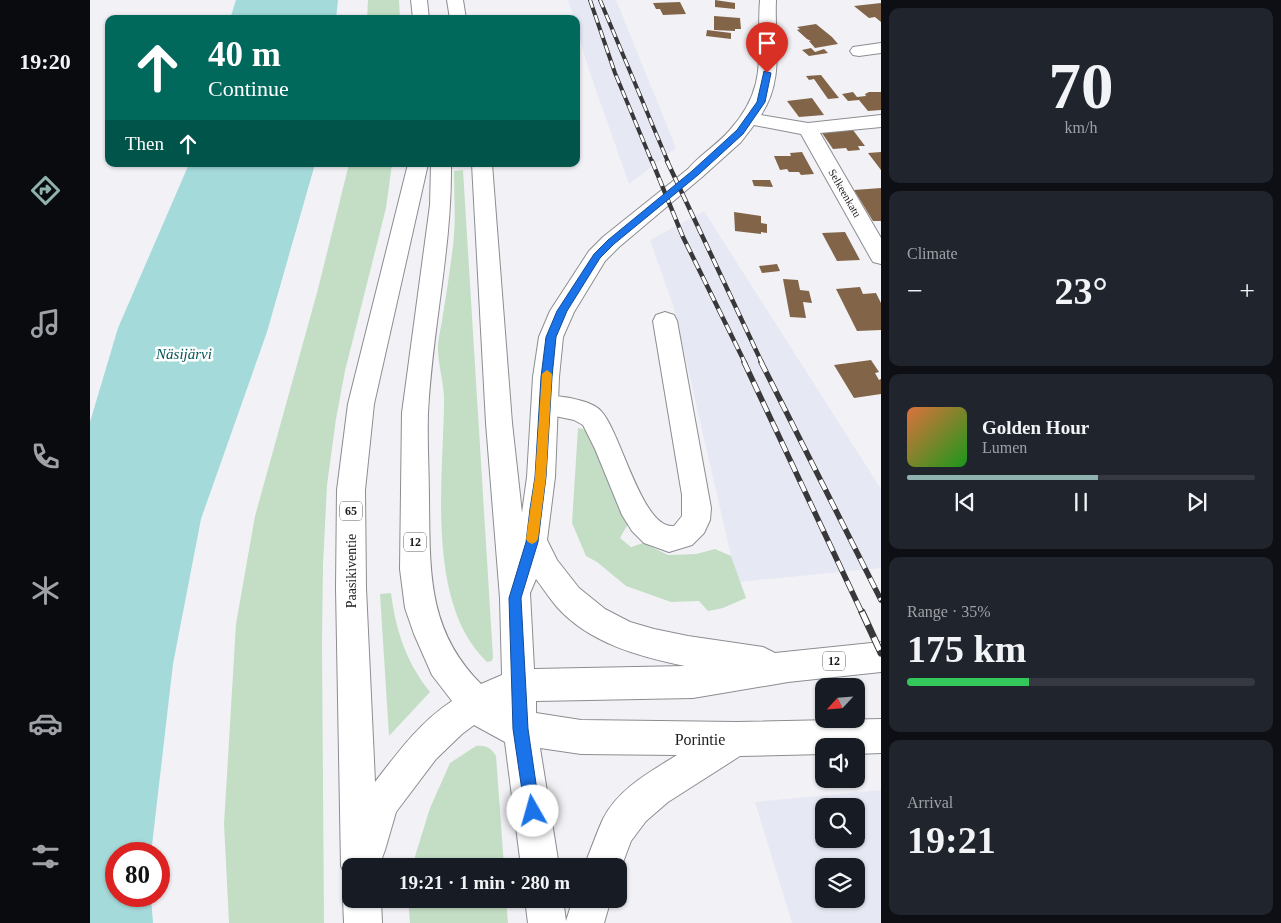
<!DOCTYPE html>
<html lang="en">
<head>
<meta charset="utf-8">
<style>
	body { margin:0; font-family:"Times New Roman",serif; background:#20242c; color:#f1f3f6; height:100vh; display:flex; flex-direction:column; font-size:19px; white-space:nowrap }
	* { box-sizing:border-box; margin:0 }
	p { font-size:16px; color:#9ea1a6 }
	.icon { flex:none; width:28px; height:28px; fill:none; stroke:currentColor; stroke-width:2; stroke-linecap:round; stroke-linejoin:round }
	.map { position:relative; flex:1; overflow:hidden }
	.details { display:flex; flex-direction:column; gap:8px; padding:8px; background:#0d0f14; width:400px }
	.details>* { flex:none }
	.top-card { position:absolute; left:15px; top:15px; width:475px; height:152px; border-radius:10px; box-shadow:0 1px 4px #0004; background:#00695c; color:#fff; overflow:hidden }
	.needle { width:32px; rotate:244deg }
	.controls { position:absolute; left:725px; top:678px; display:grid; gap:10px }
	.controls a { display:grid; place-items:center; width:50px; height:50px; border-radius:10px; background:#171b24; box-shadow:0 1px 4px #0004; font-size:25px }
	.speed { position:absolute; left:15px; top:842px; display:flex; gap:10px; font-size:25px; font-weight:700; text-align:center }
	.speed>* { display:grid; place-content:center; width:65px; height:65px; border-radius:50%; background:#171b24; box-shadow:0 1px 4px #0004; line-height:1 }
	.speed .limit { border:8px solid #d22; background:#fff; color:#111 }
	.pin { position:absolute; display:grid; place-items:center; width:42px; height:42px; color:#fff; margin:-51px -21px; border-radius:50% 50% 50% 0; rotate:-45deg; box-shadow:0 0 5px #0007 }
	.pin .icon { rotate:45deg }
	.me { position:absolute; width:55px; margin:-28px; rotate:353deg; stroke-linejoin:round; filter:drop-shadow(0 0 4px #0008) }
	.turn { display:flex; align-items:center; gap:18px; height:105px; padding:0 20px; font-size:22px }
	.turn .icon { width:65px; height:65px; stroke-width:2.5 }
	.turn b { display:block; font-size:35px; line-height:42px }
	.then { display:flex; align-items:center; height:48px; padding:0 20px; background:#0003; gap:10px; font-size:19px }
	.big { font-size:38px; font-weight:700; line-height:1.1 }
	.details .widget { flex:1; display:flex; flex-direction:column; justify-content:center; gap:8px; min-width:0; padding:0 18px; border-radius:10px; background:#20242c }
	.details .dial { align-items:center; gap:0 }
	.dial b { font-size:65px; line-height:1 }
	.song { display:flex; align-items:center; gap:15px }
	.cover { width:60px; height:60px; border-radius:8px; background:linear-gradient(135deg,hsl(20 70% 55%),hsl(120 70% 35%)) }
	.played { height:5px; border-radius:2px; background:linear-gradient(90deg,#90b2af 55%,#363941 55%) }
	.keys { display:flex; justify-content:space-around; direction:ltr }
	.heat { display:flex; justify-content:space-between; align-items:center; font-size:28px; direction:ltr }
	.charge { height:8px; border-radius:4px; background:linear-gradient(90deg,#34c759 35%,#363941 0) }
	.trip { position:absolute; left:252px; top:858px; width:285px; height:50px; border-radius:10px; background:#171b24; box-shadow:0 1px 4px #0004; font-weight:700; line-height:50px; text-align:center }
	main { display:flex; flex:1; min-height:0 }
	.dock { display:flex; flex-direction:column; width:90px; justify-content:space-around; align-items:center; background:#090b0e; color:#9ea1a6 }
	.dock .icon { width:35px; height:35px }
	.dock .active { color:#90b2af }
	.dock b { font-size:22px; color:#f1f3f6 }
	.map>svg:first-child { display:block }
	.built { fill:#e6e8f3; fill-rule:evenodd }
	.green { fill:#c4dec5 }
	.water { fill:#a4dada }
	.building { fill:#826449 }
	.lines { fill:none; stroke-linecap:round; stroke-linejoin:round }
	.minor-casing { stroke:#8c8d91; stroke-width:2 }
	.highway-casing { stroke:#8c8d91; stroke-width:2 }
	.minor { fill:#fff; fill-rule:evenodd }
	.highway { fill:#fff; fill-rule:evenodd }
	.rail-far3-casing { stroke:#38383a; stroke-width:4 }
	.rail-far2-casing { stroke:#38383a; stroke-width:4.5 }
	.rail-far1-casing { stroke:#38383a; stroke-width:5.5 }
	.rail-casing { stroke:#38383a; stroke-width:7 }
	.rail-far3 { stroke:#fff; stroke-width:2.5; stroke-dasharray:8; stroke-linecap:butt }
	.rail-far2 { stroke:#fff; stroke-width:3; stroke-dasharray:9; stroke-linecap:butt }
	.rail-far1 { stroke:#fff; stroke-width:4; stroke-dasharray:11; stroke-linecap:butt }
	.rail { stroke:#fff; stroke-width:5; stroke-dasharray:14; stroke-linecap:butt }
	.route { fill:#1a73e8; stroke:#114b97 }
	.slow { fill:#f59e0b }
	.labels { text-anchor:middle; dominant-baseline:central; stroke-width:5; stroke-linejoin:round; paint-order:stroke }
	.far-street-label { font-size:11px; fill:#1c1c1e; stroke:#fff }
	.shield { fill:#fff; stroke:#606062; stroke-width:1 }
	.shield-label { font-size:12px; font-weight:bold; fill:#1c1c1e }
	.street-label { font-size:14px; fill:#1c1c1e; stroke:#fff }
	.water-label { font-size:15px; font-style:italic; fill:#035556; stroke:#fff }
	.near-street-label { font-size:16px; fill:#1c1c1e; stroke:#fff }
</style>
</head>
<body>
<main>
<nav class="dock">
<b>19:20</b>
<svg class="icon active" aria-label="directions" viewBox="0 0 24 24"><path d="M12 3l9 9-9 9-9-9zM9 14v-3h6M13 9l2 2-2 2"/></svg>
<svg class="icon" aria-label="music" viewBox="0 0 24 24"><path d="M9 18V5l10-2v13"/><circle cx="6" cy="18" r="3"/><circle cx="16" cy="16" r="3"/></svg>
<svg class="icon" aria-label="phone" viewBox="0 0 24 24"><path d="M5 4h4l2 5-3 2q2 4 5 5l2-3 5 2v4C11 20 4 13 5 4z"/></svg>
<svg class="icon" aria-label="climate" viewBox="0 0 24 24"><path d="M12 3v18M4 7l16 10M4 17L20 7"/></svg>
<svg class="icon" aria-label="car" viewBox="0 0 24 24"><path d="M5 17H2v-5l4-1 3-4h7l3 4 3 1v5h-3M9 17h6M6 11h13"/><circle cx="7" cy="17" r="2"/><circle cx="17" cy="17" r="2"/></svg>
<svg class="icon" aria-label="filters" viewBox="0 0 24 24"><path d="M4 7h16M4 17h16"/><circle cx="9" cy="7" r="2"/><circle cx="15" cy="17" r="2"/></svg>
</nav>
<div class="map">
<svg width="791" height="923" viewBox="0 0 791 923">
	<rect width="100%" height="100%" fill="#f2f2f6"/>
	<!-- built -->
	<path class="built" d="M478 0H526L586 148 539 184 499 70 486 27V19H484Z
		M614 211 791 489V568L650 582 641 556 584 308 560 240Z
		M791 790V923H702L665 802ZM734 806H766V839H734ZM734 866H766V899H734Z"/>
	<!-- green -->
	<path class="green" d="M278 0H309L310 19H277Z
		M259 164H302L296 208 255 371 246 419 237 485 233 565 232 643 234 923H139L134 824 146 624 165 516 228 289Z
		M373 170 403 657 402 661 397 662C336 604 353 481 354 404 355 384 347 364 348 344 349 334 352 324 353 314 357 291 360 269 363 246 366 221 364 196 364 171Z
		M488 428 502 431 538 524 530 538 541 547 553 543 578 555 606 554 625 549 641 556 656 598 633 608 618 611 609 601 581 602 536 586 507 562 496 556 482 523Z
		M301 593C306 631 316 662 340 692L299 736 290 594Z
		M386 746C395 745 402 748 406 756L414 866H322L340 808 360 763Z
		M318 899H416L418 923H320Z"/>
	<!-- water -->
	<path class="water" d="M146 0H248L246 19H140Z
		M99 164H225L177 332 111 519 83 664 61 854H26V896H61L63 923H0V422L28 328Z"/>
	<!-- building -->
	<path class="building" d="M625 0 645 3V9L625 7Z
		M590 2 596 14 573 15 570 9H566L563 3Z
		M791 3V22L785 17 779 18 764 6Z
		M624 16 650 18 651 29H645V31L624 30Z
		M726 24 742 37 748 44 725 48 719 41H721L717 39 707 30 710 29 707 27Z
		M617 30 641 33V39L616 36Z
		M721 48 725 52 734 49 738 53 719 56 712 50Z
		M731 75 749 98 738 99 724 79 719 80 716 76Z
		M763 92 767 97 776 96 775 94 779 92H791V110L778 111 769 100 758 101 752 94Z
		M722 98 734 115 709 117 697 101Z
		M763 130 775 146H768L770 150 758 151 756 148 743 149 732 133Z
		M712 152 724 174 711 175 709 172H699L697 169 690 170 684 156H701L700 153Z
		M791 152V170L778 153Z
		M662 180H680L683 187 664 186Z
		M791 188V221H783L764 190Z
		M644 212 671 216V223L677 224V233L671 232V234L645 231Z
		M755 232 770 260 747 261 732 233Z
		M687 264 690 271 672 273 669 266Z
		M693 279 708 280 710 290 719 291 722 303 713 302 716 318 700 317Z
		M770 287 773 294 786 293 791 303V330L767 331 746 289Z
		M781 360 789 372 785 373 789 380 791 379V394L764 398 744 365Z"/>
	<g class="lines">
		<!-- minor casing -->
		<g class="minor-casing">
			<path id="minor" d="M670 0H686C684 40 695 79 671 115L718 123 791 115V127L730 133 791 238V264L783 262 780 257 711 134 664 125 651 142 612 177 605 179 598 177 595 173C606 157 626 146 639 131 680 86 666 53 670 0Z
				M791 43V53L769 56 763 55 760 51 763 47Z
				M575 312 584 315 587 321 621 508 620 520 614 533 602 545 579 552 554 543 542 531 532 515 505 449 493 425 484 420 446 412 442 405 446 398C457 394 468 396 480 398 489 400 504 403 511 411 531 432 552 530 584 526L592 516V495L563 321 566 315Z"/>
		</g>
		<!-- highway casing -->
		<g class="highway-casing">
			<path id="highway" d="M321 0H337L339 19H323Z
				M357 0H373L376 19H360Z
				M318 164H338L284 404 275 490 276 588 285 782C308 752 330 722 362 701L342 675 324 634 315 608 310 569 312 413 340 205 341 164H361C362 248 342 330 338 413 337 442 339 471 339 500 340 571 337 630 391 684L412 675 410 598 396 423 382 164H402L422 423 432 513 437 477 443 377 449 337 460 311 499 251 513 237 598 169 605 167 612 169 615 173 612 177 529 247 515 261 484 312 473 337 469 377 465 477 457 540 467 560 489 588 515 609 540 622 564 629 598 636 673 647 685 653 791 642V672L698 682 603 698 446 701V713L491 720 646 722 791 719V753L766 754V746H734V754L650 756 578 802 556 821 541 841 529 873V866H494C501 850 506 834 513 819 528 789 560 772 587 755L491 754 450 748 469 866H431L415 742 384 725 372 734 346 759 306 812 295 850 289 866H261V881L257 879 251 866 246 588 247 490 258 404ZM446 579C453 588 459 598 467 607 499 643 550 657 595 666L444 669 440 593Z
				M261 884V899H291L292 923H254L253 899 259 886Z
				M435 899H473L476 921 483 899H521L514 923H438Z"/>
		</g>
		<!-- minor -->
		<use href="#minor" class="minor"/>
		<!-- highway -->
		<use href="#highway" class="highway"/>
		<!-- rail-far3 casing -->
		<g class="rail-far3-casing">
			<path id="rail-far3" d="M500 0 525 73 562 162
				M510 0 578 162"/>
		</g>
		<!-- rail-far2 casing -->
		<g class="rail-far2-casing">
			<path id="rail-far2" d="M562 161 593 237 655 363
				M577 161 672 363"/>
		</g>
		<!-- rail-far1 casing -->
		<g class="rail-far1-casing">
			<path id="rail-far1" d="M654 362 772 613
				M671 362 791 600"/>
		</g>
		<!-- rail casing -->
		<g class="rail-casing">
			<path id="rail" d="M772 612 791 653"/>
		</g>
		<!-- rail-far3 -->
		<use href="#rail-far3" class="rail-far3"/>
		<!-- rail-far2 -->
		<use href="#rail-far2" class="rail-far2"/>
		<!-- rail-far1 -->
		<use href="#rail-far1" class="rail-far1"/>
		<!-- rail -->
		<use href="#rail" class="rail"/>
	</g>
	<!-- route -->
	<path class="route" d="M674 71 681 73 675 102 653 134 608 175 524 244 510 258 477 311 466 337 462 377 456 477 452 509 448 542 431 598 438 729 450 811 448 817 443 819 437 817 435 811 423 729 419 598 436 542 440 509 445 477 451 377 456 337 467 311 504 254 518 240 602 171 647 130 667 102Z"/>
	<!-- slow -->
	<path class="slow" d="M457 370 462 374 456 477 448 539 446 542 442 544 438 542 436 539 445 477 452 374Z"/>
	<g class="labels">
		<!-- far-street labels -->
		<g class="far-street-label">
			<text transform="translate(755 193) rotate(60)">Selkeenkatu</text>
		</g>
		<!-- shield labels -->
		<g class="shield">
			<rect x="250" y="501.5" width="22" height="19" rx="4"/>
			<rect x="314" y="532.5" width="22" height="19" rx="4"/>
			<rect x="733" y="651.5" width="22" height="19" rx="4"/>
		</g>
		<g class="shield-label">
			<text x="261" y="511">65</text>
			<text x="325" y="542">12</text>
			<text x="744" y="661">12</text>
		</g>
		<!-- street labels -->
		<g class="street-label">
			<text transform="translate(261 571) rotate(-90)">Paasikiventie</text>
		</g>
		<!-- water labels -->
		<g class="water-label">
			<text x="94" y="354">Näsijärvi</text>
		</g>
		<!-- near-street labels -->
		<g class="near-street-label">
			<text x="610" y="739">Porintie</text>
		</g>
	</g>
</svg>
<div class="controls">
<a><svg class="needle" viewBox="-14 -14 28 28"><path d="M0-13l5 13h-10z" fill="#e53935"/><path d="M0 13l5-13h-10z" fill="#9ea1a6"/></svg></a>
<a><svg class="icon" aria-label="sound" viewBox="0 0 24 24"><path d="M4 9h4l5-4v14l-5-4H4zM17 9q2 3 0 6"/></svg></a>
<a><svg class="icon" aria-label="search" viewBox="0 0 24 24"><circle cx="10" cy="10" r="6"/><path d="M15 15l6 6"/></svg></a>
<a><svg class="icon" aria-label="layers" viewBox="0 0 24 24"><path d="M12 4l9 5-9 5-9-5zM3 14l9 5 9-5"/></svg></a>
</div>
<div class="speed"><div class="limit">80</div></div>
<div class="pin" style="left:677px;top:73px;background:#d93025"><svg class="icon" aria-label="arrive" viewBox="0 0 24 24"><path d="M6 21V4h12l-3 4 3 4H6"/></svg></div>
<svg class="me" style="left:443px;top:811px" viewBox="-20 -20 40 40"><circle r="19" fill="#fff"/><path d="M0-13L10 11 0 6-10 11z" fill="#1a73e8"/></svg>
<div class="trip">19:21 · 1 min · 280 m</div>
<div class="top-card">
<div class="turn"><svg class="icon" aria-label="ahead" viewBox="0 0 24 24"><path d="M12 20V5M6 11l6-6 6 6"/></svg><div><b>40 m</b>Continue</div></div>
<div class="then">Then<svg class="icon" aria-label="ahead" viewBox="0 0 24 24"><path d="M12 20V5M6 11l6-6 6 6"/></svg></div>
</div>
</div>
<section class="details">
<div class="widget dial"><b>70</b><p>km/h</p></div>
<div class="widget"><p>Climate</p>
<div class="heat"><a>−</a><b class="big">23°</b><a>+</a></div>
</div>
<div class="widget">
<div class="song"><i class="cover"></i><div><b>Golden Hour</b><p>Lumen</p></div></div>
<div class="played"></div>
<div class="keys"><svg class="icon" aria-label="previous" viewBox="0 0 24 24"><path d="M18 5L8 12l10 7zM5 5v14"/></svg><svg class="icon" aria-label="pause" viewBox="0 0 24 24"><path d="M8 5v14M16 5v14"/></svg><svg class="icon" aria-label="next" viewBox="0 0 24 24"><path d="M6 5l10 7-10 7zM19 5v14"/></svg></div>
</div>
<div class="widget"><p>Range · 35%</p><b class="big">175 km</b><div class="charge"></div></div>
<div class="widget"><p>Arrival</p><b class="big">19:21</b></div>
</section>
</main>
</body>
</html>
